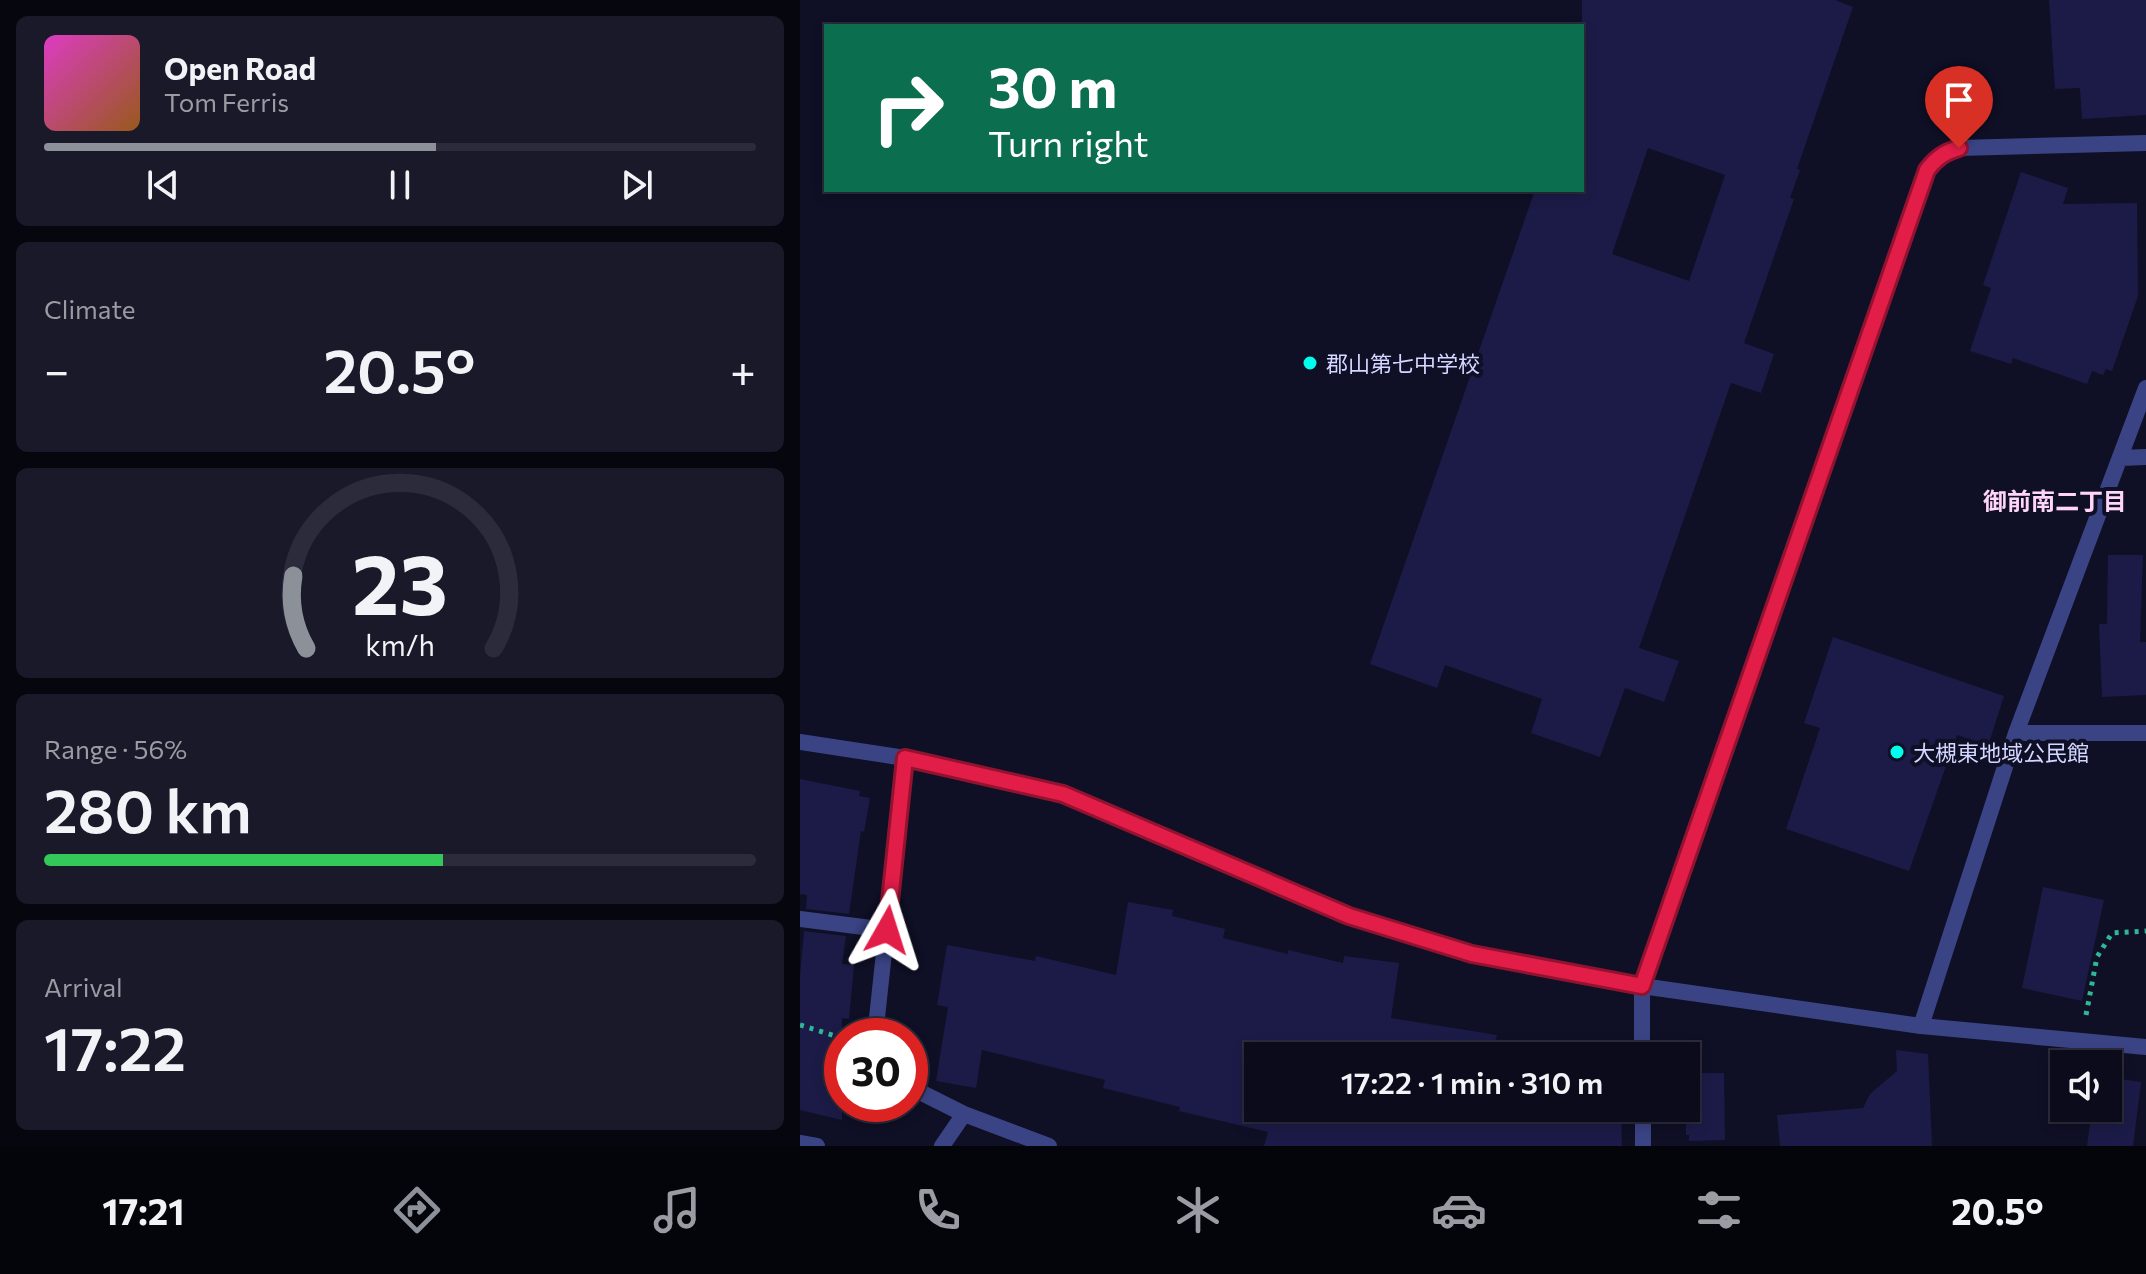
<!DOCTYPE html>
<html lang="en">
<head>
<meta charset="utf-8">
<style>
	body { margin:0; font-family:Commissioner,"Noto Sans JP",sans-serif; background:#191929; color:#f1f3f6; height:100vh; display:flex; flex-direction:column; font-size:30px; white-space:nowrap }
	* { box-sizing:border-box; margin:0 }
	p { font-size:26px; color:#9a9ba3 }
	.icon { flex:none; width:44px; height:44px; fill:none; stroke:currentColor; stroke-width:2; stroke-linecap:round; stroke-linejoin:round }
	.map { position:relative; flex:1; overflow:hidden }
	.side { display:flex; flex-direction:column; gap:16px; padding:16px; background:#06060f; width:800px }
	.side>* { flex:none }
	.top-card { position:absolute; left:24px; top:24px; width:760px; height:168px; border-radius:0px; box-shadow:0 4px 12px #0003,0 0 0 2px #2b2b3b; background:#0b6e4f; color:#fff; overflow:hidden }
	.fabs { position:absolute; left:1250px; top:1050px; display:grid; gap:16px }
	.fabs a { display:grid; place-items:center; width:72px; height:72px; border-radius:0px; background:#0b0b1c; box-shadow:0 4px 12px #0003,0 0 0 2px #2b2b3b; font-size:40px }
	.speed { position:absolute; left:24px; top:1018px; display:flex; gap:16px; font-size:40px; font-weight:700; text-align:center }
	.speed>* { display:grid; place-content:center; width:104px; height:104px; border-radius:50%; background:#0b0b1c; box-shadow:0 4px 12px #0003,0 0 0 2px #2b2b3b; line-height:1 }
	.speed .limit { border:12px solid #d22; background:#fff; color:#111 }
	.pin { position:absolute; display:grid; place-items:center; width:68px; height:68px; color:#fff; margin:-82px -34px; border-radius:50% 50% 50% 0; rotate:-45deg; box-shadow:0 0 8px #0007 }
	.pin .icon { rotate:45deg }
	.me { position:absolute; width:88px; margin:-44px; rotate:6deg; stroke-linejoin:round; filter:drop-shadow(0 0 6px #0008) }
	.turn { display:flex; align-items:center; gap:28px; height:168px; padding:0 32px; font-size:36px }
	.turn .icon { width:104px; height:104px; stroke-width:2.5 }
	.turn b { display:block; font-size:56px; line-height:68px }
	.big { font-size:60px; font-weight:600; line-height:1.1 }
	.side .tile { flex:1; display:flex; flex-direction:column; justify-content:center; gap:12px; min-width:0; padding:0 28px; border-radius:12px; background:#191929 }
	.side .dial { align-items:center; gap:0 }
	.dial svg { height:208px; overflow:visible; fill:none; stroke:#2b2b3b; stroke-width:7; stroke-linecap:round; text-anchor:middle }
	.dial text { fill:#f1f3f6; stroke:none }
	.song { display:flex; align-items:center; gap:24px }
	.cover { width:96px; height:96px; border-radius:12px; background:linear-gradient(135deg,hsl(310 70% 55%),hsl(30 70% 35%)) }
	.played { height:8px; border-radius:4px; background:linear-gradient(90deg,#8c9099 55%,#2b2b3b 55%) }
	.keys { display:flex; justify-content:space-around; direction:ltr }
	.heat { display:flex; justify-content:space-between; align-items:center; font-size:44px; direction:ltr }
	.charge { height:12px; border-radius:6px; background:linear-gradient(90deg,#34c759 56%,#2b2b3b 0) }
	.trip { position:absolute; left:444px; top:1042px; width:456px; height:80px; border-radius:0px; background:#0b0b1c; box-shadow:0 4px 12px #0003,0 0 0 2px #2b2b3b; font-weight:600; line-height:80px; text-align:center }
	.tab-bar { display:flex; height:128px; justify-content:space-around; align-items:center; background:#04040b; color:#9a9ba3 }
	.tab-bar .icon { width:56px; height:56px }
	.tab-bar .selected { color:#8c9099 }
	.tab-bar b { font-size:36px; color:#f1f3f6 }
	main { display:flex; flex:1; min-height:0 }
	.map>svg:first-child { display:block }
	.building { fill:#1c1b47; fill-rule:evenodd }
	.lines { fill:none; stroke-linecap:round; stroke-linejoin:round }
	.path { stroke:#2fb898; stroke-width:5; stroke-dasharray:4 6; stroke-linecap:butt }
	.minor { stroke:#3a4485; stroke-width:16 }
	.tertiary { stroke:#3a4485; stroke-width:16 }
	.route-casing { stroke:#92132f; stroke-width:20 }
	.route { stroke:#e11d48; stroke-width:14 }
	.poi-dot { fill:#00feec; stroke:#0f0f26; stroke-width:3 }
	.labels { text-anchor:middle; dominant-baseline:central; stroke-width:8; stroke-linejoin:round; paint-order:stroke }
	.poi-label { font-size:22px; fill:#d4d7ff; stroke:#0f0f26; text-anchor:start }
	.neighbourhood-label { font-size:24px; font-weight:bold; fill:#ffd6f7; stroke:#0f0f26 }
</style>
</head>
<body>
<main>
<section class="side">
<div class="tile">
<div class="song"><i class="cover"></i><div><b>Open Road</b><p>Tom Ferris</p></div></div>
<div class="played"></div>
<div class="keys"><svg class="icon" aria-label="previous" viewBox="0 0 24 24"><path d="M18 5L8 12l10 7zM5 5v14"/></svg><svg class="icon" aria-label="pause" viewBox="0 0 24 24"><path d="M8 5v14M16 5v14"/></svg><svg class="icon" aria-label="next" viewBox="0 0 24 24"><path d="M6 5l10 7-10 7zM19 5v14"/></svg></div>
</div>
<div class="tile"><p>Climate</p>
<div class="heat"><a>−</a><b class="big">20.5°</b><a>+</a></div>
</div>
<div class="tile dial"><svg viewBox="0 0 100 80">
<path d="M14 69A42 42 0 1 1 86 69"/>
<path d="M14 69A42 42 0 0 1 9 41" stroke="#8c9099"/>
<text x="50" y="56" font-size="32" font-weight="700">23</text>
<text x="50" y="72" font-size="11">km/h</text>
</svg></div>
<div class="tile"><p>Range · 56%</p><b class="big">280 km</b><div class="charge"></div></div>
<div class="tile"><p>Arrival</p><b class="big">17:22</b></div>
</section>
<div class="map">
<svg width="1346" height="1146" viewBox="0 0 1346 1146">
	<rect width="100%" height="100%" fill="#0f0f26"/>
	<!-- building -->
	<path class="building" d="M782 0H1035L1053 7 997 169 1000 170 990 198 994 199 944 343 974 354 961 393 931 383 839 648 879 661 864 702 825 688 800 757 731 733 742 699 645 665 637 688 570 664 735 190H782ZM848 148 925 175 889 281 812 254Z
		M1249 0H1346V115L1282 119 1280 88 1255 89Z
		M1221 172 1268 188 1263 204 1337 203 1338 296 1312 371 1306 369 1303 375 1292 371 1287 384 1213 358 1211 364 1170 351 1191 288 1183 285Z
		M1308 555H1343L1340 642H1346V695L1302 697 1299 624H1307Z
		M1033 637 1204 696 1188 746 1157 735 1109 871 986 829 1020 728 1004 723Z
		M0 779 60 791 59 796 70 798 64 832 61 831 49 914 6 909 7 895 0 894Z
		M1243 887 1304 900 1282 1001 1222 988Z
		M328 902 373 910 372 916 425 929 423 938 488 954V950L543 963 544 956 599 963 591 1018 697 1035 695 1042 759 1046V1051H813V1056H599L505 1041 502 1056H458V1108H821L822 1146H464L468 1132 379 1111 380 1107 303 1088 305 1080 182 1050 176 1088 136 1081 148 1007 137 1005 147 945 235 961 236 956 316 975Z
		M4 931 46 936 42 964 54 965 49 1019 42 1018V1120L0 1110V976Z
		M1096 1050 1128 1054 1132 1146H980L977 1115 1063 1108 1070 1094 1097 1071Z
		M886 1073H924L925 1140 889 1141V1135H886Z
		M1308 1077 1341 1082 1333 1146H1287L1292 1108H1308Z"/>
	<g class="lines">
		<!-- path -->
		<path class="path" d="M1286 1015 1297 957 1312 933 1346 931
			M0 1025 42 1038"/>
		<!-- minor -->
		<path class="minor" d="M1321 458 1346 457
			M1216 733H1346
			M0 919 87 930
			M1121 1026 1216 733 1346 388
			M75 1036 105 758
			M842 1056V986L1127 170C1136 157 1145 152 1159 148L1346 143
			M110 1087 164 1114 249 1146
			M843 1108V1146
			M0 1143 17 1146
			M142 1146 164 1114"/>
		<!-- tertiary -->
		<path class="tertiary" d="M0 742 105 758 263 794 549 916 672 954 842 986 1121 1026 1346 1047"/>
	</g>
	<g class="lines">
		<!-- route casing -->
		<g class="route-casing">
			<path id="route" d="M87 930 105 758 263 794 549 916 672 954 842 986 1127 170C1136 158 1145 152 1159 148"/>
		</g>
		<!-- route -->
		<use href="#route" class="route"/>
	</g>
	<!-- markers -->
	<g class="poi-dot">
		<circle cx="510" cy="363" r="8"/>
		<circle cx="1097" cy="752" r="8"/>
	</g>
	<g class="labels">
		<!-- poi labels -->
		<g class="poi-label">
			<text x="526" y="363">郡山第七中学校</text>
			<text x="1113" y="752">大槻東地域公民館</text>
		</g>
		<!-- neighbourhood labels -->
		<g class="neighbourhood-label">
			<text x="1255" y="500">御前南二丁目</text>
		</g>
	</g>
</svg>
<div class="fabs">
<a><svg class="icon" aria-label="sound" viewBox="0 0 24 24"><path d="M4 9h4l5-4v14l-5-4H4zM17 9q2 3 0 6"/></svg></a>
</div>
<div class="speed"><div class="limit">30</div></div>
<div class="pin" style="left:1159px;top:148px;background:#d93025"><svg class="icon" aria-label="arrive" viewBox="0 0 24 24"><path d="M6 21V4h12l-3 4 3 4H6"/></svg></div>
<svg class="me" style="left:87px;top:930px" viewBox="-20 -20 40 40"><path d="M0-17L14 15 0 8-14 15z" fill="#e11d48" stroke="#fff" stroke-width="4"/></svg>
<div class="trip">17:22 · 1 min · 310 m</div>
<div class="top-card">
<div class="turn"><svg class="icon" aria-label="right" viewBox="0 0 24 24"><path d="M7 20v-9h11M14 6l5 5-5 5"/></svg><div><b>30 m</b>Turn right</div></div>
</div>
</div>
</main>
<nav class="tab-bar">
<b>17:21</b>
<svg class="icon selected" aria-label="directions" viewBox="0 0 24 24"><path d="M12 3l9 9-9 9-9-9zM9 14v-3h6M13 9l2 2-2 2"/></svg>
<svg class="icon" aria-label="music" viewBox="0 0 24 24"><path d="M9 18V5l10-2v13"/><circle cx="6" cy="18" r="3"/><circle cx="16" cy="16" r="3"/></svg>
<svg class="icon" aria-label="phone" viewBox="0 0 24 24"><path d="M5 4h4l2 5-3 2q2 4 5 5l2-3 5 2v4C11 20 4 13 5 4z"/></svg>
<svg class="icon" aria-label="climate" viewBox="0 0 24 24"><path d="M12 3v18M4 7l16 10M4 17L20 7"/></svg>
<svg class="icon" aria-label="car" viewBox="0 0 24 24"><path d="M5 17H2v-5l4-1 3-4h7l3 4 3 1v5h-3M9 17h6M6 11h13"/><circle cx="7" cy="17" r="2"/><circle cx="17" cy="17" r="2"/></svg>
<svg class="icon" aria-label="filters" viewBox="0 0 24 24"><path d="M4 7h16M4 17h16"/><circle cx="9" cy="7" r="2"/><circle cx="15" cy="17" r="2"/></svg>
<b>20.5°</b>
</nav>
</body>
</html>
